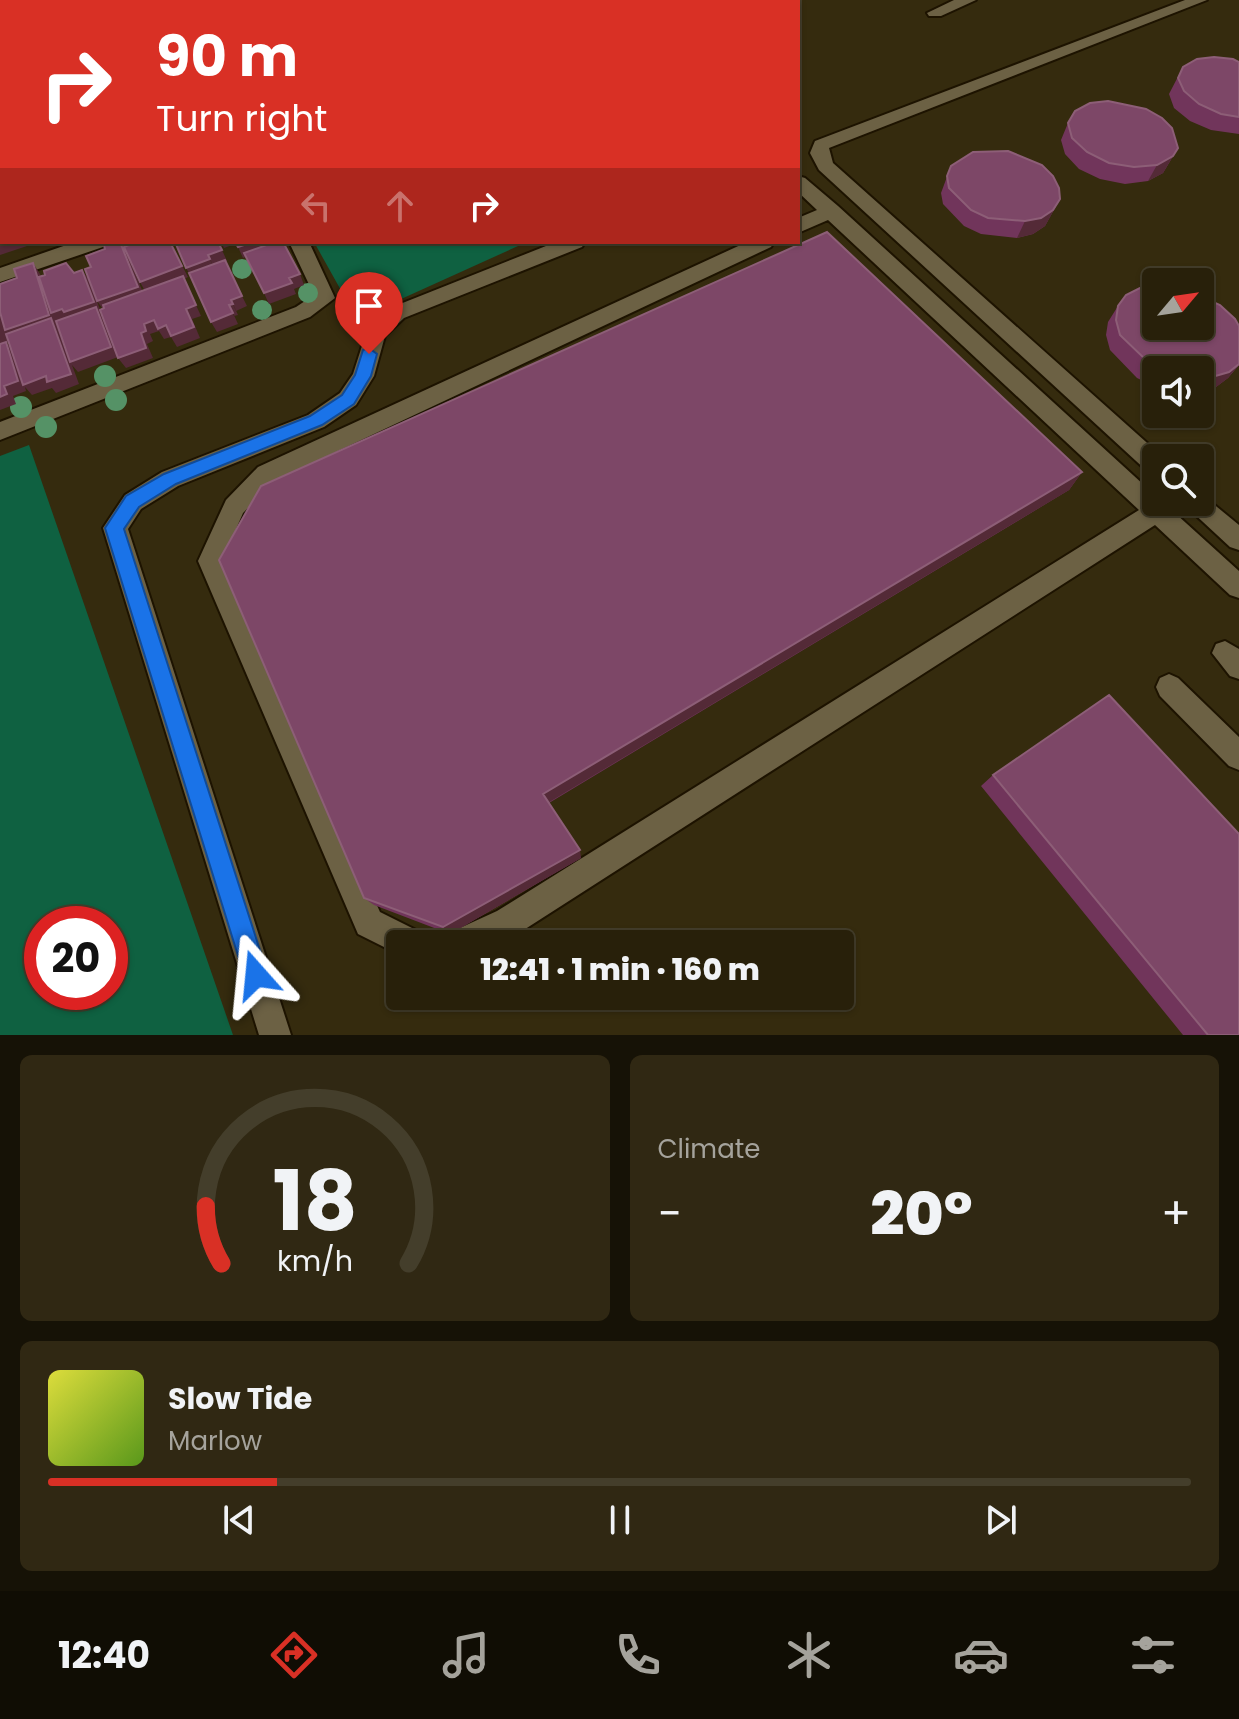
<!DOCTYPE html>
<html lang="en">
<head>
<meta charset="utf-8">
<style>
	body { margin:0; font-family:Poppins,sans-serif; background:#302813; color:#f1f3f6; height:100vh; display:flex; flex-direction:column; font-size:30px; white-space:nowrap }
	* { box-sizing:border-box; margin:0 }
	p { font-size:26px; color:#a5a39c }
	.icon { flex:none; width:44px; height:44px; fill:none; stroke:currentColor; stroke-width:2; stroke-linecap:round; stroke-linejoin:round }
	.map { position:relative; height:1035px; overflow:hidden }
	.details { display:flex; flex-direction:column; gap:20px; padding:20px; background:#161206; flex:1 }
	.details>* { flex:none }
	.top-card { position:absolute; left:0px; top:0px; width:800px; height:244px; box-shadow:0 2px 6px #0004,0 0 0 2px #443e2b; background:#d93025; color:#fff; overflow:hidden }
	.needle { width:52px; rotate:61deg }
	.controls { position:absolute; left:1142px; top:268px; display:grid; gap:16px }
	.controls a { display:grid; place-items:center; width:72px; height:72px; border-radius:8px; background:#28200a; box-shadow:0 2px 6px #0004,0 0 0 2px #443e2b; font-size:40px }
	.speed { position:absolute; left:24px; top:906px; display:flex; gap:16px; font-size:40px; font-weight:700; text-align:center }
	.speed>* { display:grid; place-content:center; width:104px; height:104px; border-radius:50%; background:#28200a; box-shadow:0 2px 6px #0004,0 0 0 2px #443e2b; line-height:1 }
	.speed .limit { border:12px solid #d22; background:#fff; color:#111 }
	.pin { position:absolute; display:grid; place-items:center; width:68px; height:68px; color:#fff; margin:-82px -34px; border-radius:50% 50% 50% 0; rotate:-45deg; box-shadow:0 0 8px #0007 }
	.pin .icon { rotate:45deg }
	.me { position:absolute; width:88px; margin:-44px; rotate:342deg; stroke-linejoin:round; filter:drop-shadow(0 0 6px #0008) }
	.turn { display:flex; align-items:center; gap:28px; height:168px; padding:0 24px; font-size:36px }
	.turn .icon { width:104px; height:104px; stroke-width:2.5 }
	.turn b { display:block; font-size:56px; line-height:68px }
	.lanes { display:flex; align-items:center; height:76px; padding:0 24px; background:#0003; justify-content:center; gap:40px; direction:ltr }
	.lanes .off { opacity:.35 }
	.big { font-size:60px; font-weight:800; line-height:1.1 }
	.details .card { flex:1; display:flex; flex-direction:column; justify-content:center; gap:12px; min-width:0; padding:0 28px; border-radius:12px; background:#302813 }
	.details .dial { align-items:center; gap:0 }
	.dial svg { height:208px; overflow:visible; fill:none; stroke:#443e2b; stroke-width:7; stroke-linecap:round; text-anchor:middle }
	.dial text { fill:#f1f3f6; stroke:none }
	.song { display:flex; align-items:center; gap:24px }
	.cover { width:96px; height:96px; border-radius:12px; background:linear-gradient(135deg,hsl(60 70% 55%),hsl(90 70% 35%)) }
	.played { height:8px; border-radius:4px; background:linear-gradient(90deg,#d93025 20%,#443e2b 20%) }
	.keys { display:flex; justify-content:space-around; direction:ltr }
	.heat { display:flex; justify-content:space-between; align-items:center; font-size:44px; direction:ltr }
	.details .tiles { flex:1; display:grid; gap:20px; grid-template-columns:1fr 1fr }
	.card:last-child { grid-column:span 2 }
	.trip { position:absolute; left:386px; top:930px; width:468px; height:80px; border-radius:8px; background:#28200a; box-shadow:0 2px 6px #0004,0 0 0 2px #443e2b; font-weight:800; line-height:80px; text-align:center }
	.dock { display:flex; height:128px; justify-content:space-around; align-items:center; background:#100d04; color:#a5a39c }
	.dock .icon { width:56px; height:56px }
	.dock .active { color:#d93025 }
	.dock b { font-size:36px; color:#f1f3f6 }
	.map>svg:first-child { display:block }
	.green { fill:#0f6141; fill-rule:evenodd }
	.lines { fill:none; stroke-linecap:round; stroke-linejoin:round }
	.minor-casing { stroke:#1d1300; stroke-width:4 }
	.path { stroke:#6b6249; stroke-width:4; stroke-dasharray:4 3; stroke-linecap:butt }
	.minor { fill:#6c6144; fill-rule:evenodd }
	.tree { fill:#559266 }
	.wall { fill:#71355b }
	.shaded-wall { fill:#542a37; fill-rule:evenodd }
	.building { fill:#7d4767; stroke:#8d5e77; stroke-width:2 }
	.route { fill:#1a73e8; stroke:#114b97; stroke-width:2 }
</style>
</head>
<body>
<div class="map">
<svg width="1239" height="1035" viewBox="0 0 1239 1035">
	<rect width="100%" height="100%" fill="#352b0e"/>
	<!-- green -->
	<path class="green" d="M314 242H527L357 319Z
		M29 445 233 1035H0V456ZM42 924H110V992H42Z"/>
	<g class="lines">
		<!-- minor casing -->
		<g class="minor-casing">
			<path id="minor" d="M954 0H976L941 16H929L927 13Z
				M1185 0H1207L829 148 833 163 1164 458H1156V474L1148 472 819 170 810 153 815 141Z
				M798 176 805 178 838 206 1156 496V502L1165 504 1239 571V598L1230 595 1155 525 519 933 495 944H445L449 933 497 911 1139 510 828 220 798 233V218L817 210 798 192Z
				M75 242H106L103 247 0 282V268Z
				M289 242H309L335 298 310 317 0 440V422L296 307 314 295Z
				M556 242H585L582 247 404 318 385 336 374 376 356 405 324 427 178 486 141 509 128 529 291 1035H259L103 528 125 495 162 472 308 415 340 393 353 374 368 327 390 308Z
				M747 242H774L771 247 274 481 243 513 222 561 380 912 422 933 426 944H400V955L358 934 198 561 226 500 258 467Z
				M1200 493 1239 525V550L1230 547 1189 509 1185 502H1200Z
				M1225 641 1239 649V679L1230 676 1212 653 1216 644Z
				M1169 674 1178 678 1239 737V770L1229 766 1160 696 1156 687 1160 678Z"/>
		</g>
		<!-- path -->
		<path class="path" d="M27 2 35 0"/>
		<!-- minor -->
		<use href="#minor" class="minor"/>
	</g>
	<!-- trees -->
	<g class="tree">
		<circle cx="242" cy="269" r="10"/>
		<circle cx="308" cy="293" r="10"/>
		<circle cx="262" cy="310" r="10"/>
		<circle cx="105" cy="376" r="11"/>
		<circle cx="116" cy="400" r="11"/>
		<circle cx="21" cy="407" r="11"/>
		<circle cx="46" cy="427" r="11"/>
	</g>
	<!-- wall -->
	<path class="wall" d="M1239 62V134L1211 130 1190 121 1174 108 1169 94 1183 67Z
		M1068 123 1178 148 1163 173 1148 181 1125 184 1100 179 1079 169 1065 154 1061 140Z
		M951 166 1060 199 1045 226 1033 234 1017 238 981 234 964 226 943 204 941 193Z
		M1118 306 1239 326V365L1228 378 1216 387 1200 392V370H1156V387L1137 378 1110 350 1106 335 1108 322Z
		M1082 472 1069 490 549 803 581 858 450 934 374 905 364 898Z
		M993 775 1239 1035H1183L981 786Z"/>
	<!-- shaded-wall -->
	<path class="shaded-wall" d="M701 0H746L742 2H695Z
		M1173 156 1163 173 1148 181 1157 165Z
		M1060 199 1045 226 1033 234 1017 238 1025 221Z
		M0 241 25 242 27 246 0 255Z
		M120 242 123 245 145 297 105 312 97 301Z
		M170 242 188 277 184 279 201 316 192 319 200 338 177 347 171 337 164 339 159 331 150 334 153 341 147 344 153 358 126 368 118 358 141 333 144 324 146 293 140 282Z
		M221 242H234L235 244 224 248Z
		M253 242H284L285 243 243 258 238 247Z
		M222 250 227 261 213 266 208 255Z
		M210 259 215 270 192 278 186 268Z
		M33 263 40 274 53 313 82 270 89 280 101 312 100 313 103 318 118 357 78 372 72 365 79 384 56 393 52 388 32 395 25 387 26 391 13 396 16 404 0 410V397L4 386 0 345V305ZM10 342 14 352 7 343Z
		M300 274 304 285 294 289 296 294 269 304 264 293 289 278Z
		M242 296 247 306 236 311 231 300Z
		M233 304 238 315 234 316 229 305Z
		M233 313 238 324 217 332 211 322Z
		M1239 364 1228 378 1216 387 1200 392 1212 377Z
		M1082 472 1069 490 546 804 543 794Z
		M580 850 581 858 450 934 443 927Z"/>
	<!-- building -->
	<path class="building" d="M599 0H701L695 2H594Z
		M1214 57 1233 59 1239 62V117L1221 114 1199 104 1184 91 1178 78 1183 67 1197 59Z
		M1108 101 1146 109 1162 118 1172 128 1178 148 1173 156 1157 165 1134 167 1109 163 1087 152 1072 138 1068 123 1075 111 1090 103Z
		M1008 151 1042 165 1053 176 1059 188 1060 199 1053 210 1041 218 1025 221 988 218 971 210 949 188 947 176 951 166 973 152Z
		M0 200H2V241H0Z
		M827 232 1082 472 543 794 580 850 443 927 364 898 219 560 261 486Z
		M103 242H120L138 287 97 301 85 269 91 267 86 256 105 249Z
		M128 242H154L155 243 170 242 182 266 140 282 124 247 129 245Z
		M175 242H218L222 250 208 255 210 259 186 268Z
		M235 242H253L238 247Z
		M275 242H283L300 274 289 278 292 283 264 293 244 253Z
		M225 260 242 296 231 300 233 304 229 305 233 313 211 322 189 273Z
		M33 263 49 315 5 330 0 312V284L17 278 14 269Z
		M66 263 74 273 82 270 94 302 64 312 62 309 51 313 39 277 45 275 44 271Z
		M183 276 196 305 186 309 194 327 171 336 166 325 158 329 154 320 144 324 146 331 141 333 146 348 118 358 100 310 104 308 103 305Z
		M1156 286V326H1200V296L1220 305 1235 319 1239 326V364L1229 372 1212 377H1200V370H1164L1148 362 1120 335 1116 320 1118 306 1126 295 1140 288Z
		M96 307 111 347 70 362 56 321Z
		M51 318 71 374 47 382 46 376 23 385 6 334Z
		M6 342 18 381 4 386 7 394 0 397V344Z
		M1109 695 1239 834V1035H1208L993 775Z"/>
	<!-- route -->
	<path class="route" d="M369 348 377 354 371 376 354 404 322 425 176 484 139 507 124 529 268 975 264 984 256 987 247 984 244 975 105 528 126 496 164 474 310 416 342 395 355 375 363 350Z"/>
</svg>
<div class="controls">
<a><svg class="needle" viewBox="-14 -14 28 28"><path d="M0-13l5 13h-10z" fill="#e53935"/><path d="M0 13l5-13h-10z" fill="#a5a39c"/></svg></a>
<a><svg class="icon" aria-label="sound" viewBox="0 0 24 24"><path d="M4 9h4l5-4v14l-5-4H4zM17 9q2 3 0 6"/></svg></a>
<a><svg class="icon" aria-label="search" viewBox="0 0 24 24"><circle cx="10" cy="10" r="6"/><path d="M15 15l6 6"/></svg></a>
</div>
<div class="speed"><div class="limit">20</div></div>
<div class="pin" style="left:369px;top:354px;background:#d93025"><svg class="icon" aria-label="arrive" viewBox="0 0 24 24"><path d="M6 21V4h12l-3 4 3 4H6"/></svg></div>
<svg class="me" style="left:256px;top:975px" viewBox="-20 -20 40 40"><path d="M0-17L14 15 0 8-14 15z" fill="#1a73e8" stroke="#fff" stroke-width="4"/></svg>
<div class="trip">12:41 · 1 min · 160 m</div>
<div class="top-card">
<div class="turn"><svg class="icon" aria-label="right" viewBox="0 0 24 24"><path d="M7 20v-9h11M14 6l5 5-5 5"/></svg><div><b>90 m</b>Turn right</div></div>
<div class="lanes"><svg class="icon off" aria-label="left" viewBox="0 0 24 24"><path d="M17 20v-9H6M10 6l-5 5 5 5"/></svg><svg class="icon off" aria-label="ahead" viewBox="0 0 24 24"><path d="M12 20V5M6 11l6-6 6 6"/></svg><svg class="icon" aria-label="right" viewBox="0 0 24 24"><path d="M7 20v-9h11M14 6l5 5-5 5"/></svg></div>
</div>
</div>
<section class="details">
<div class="tiles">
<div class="card dial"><svg viewBox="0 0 100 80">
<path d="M14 69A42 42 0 1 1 86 69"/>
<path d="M14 69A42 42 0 0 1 8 47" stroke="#d93025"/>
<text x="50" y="56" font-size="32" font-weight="700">18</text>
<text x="50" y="72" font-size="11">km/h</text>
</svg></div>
<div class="card"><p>Climate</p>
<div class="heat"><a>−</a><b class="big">20°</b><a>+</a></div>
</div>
<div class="card">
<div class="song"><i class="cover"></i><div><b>Slow Tide</b><p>Marlow</p></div></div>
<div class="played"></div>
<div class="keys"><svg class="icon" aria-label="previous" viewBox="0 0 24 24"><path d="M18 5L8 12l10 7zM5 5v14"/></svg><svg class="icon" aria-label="pause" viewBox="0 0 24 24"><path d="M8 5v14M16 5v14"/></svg><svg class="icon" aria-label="next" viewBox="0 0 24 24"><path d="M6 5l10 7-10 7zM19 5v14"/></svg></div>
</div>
</div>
</section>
<nav class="dock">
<b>12:40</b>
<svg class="icon active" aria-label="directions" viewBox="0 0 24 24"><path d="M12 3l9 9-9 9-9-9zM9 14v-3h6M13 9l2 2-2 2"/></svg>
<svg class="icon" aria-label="music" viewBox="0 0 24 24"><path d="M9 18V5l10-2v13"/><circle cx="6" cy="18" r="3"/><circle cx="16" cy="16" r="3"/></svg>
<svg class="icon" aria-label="phone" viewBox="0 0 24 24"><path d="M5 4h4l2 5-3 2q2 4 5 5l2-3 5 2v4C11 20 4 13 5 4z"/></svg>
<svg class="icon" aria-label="climate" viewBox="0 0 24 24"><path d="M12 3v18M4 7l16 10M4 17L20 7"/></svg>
<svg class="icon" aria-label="car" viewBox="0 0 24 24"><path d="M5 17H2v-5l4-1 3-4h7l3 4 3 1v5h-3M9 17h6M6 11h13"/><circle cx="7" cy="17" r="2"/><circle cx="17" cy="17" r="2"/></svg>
<svg class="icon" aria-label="filters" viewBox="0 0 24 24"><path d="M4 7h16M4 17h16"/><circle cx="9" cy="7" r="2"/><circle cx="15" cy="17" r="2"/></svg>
</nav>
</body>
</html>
